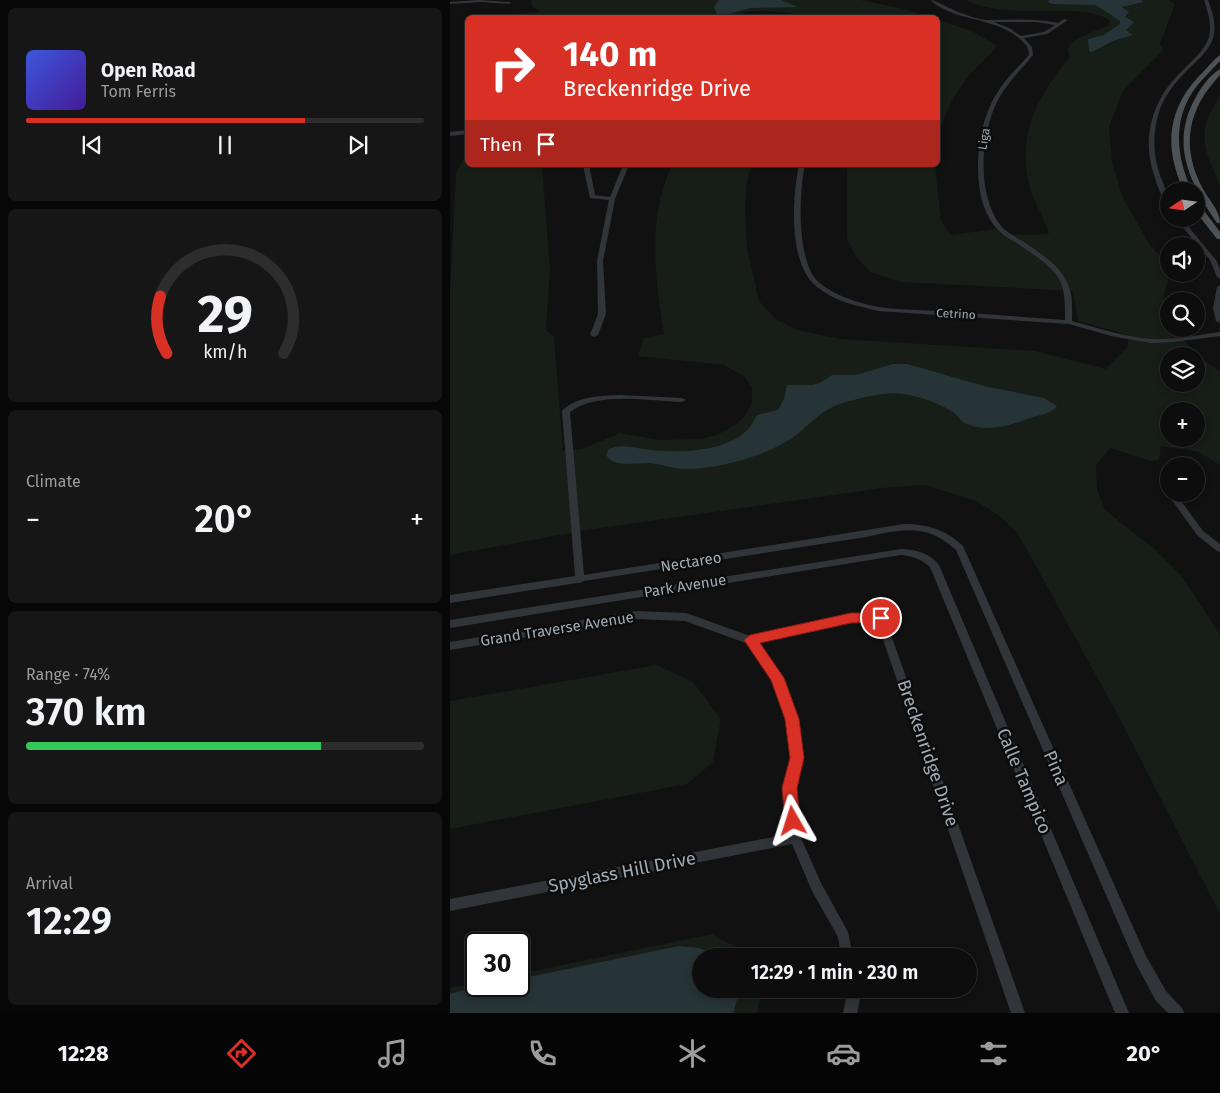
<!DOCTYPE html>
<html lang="en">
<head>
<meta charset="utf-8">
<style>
	body { margin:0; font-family:"Fira Sans",sans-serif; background:#161617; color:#f1f3f6; height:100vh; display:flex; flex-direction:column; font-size:19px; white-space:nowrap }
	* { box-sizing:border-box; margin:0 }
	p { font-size:16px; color:#9a9c9e }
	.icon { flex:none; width:28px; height:28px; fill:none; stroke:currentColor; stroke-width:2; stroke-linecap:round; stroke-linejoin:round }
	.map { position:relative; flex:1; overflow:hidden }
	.details { display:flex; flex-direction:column; gap:8px; padding:8px; background:#070708; width:450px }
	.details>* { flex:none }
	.guide { position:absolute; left:15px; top:15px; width:475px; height:152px; border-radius:8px; box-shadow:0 2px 8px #0003,0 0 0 1px #2d2d2e; background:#d93025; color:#fff; overflow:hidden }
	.needle { width:32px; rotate:257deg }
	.tools { position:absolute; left:710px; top:182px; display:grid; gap:10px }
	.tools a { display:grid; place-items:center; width:45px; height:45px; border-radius:50%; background:#0d0d0e; box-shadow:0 2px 8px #0003,0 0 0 1px #2d2d2e; font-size:25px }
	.speed { position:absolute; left:15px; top:932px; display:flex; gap:10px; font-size:25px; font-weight:700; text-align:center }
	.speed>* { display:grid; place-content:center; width:65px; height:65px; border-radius:50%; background:#0d0d0e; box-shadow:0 2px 8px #0003,0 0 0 1px #2d2d2e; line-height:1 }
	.speed .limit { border:2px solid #111; border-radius:8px; background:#fff; color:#111 }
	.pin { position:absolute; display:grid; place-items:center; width:42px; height:42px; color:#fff; margin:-21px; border:2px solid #fff; border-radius:50%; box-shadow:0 1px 5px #0007 }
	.me { position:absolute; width:55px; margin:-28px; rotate:354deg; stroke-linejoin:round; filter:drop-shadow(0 0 4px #0008) }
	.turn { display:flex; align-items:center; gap:18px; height:105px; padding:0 15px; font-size:22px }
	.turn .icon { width:65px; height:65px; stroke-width:2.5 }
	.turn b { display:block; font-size:35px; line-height:42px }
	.then { display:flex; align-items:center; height:48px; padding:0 15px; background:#0003; gap:10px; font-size:19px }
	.big { font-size:38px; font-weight:600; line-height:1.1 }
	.details .widget { flex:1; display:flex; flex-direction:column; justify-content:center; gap:8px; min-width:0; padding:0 18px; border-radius:8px; background:#161617 }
	.details .dial { align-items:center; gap:0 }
	.dial svg { height:130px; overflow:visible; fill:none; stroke:#2d2d2e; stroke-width:7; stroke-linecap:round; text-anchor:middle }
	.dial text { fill:#f1f3f6; stroke:none }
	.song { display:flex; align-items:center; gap:15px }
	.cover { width:60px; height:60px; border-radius:8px; background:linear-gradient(135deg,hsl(230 70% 55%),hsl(260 70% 35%)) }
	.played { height:5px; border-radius:2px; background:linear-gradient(90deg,#d93025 70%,#2d2d2e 70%) }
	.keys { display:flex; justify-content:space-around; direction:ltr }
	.heat { display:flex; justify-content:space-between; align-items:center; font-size:28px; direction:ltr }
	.charge { height:8px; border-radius:4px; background:linear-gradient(90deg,#34c759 74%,#2d2d2e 0) }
	.trip { position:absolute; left:242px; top:948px; width:285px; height:50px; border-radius:25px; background:#0d0d0e; box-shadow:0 2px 8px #0003,0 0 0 1px #2d2d2e; font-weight:600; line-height:50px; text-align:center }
	.dock { display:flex; height:80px; justify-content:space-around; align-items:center; background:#050506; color:#9a9c9e }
	.dock .icon { width:35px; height:35px }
	.dock .current { color:#d93025 }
	.dock b { font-size:22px; color:#f1f3f6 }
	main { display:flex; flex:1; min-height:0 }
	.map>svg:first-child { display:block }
	.green { fill:#171d17; fill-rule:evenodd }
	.water { fill:#263437 }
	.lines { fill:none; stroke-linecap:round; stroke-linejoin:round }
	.minor { fill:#313438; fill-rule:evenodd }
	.major { fill:#4d5257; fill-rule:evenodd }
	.route { fill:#d93025; stroke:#8d1f18 }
	.labels { text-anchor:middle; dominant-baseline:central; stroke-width:5; stroke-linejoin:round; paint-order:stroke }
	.far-street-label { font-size:12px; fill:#a1abb5; stroke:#0c0c0d }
	.street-label { font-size:15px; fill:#a1abb5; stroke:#0c0c0d }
	.near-street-label { font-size:18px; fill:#a1abb5; stroke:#0c0c0d }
</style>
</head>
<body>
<main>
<section class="details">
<div class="widget">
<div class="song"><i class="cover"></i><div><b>Open Road</b><p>Tom Ferris</p></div></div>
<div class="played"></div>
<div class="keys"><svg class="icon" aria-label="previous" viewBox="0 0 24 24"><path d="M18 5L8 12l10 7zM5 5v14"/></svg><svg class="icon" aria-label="pause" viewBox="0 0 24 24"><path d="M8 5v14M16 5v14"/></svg><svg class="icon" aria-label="next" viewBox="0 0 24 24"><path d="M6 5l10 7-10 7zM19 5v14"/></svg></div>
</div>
<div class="widget dial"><svg viewBox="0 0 100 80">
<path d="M14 69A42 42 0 1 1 86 69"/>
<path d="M14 69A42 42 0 0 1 10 34" stroke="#d93025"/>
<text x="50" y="56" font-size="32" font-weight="700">29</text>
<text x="50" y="72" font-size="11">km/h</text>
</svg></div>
<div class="widget"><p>Climate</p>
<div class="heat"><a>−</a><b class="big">20°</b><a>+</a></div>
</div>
<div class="widget"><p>Range · 74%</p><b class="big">370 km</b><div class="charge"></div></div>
<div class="widget"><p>Arrival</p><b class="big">12:29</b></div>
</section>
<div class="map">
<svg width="770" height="1013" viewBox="0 0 770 1013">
	<rect width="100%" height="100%" fill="#111112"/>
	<!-- green -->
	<path class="green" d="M81 0H411L454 9 478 17C442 17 405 20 369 17 339 16 311 3 281 18H22L90 12 82 6Z
		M516 0H719L725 4 710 44 714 49 673 91 659 127 662 161 672 196 700 245 717 264 720 274 714 294 719 329H723L752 359 770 371V465L749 452 711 446 709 460 701 461 660 448 646 465 647 490 655 510 703 548 733 578 770 635V914L662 704 567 532 548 515 526 501 474 485 433 488 137 530 0 555V292L6 174 17 152 18 165H92L100 271 96 330 104 337 113 451 132 449 170 433 209 440 251 439 267 435 286 424 295 416 302 403V388L295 377 274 365 188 356 193 338 214 334C205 281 197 216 222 165H303L297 180 295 206 297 248 309 301 327 320 347 330 391 339 585 351 656 369 678 347V335L628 321 623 291 451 282 420 272 407 258 397 239V165H485L491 221 501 235 545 229 553 235 599 234C594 218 585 204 580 188 566 137 587 96 619 58 620 55 618 53 618 50 618 38 651 30 659 25L660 21C633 0 555 22 516 0ZM719 356H746V384H719ZM719 411H746V439H719Z
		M488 20 522 31 547 46C540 56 530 63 522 72 507 91 493 113 488 137Z
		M770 96V185C754 149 745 132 770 96Z
		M207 665 243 682 271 719 263 762 237 784 0 829V701Z
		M262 934 296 953 298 956H251V989H312L307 1013H0V988L26 983V986H69V974Z"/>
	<!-- water -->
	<path class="water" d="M269 0H330L348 7 301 8 271 16 267 15 264 7Z
		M600 0H691L693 2 672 7 679 12 675 17 684 22 676 30 683 35 663 41 642 52 639 51 638 39 654 35 670 24V21L646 5 602 4 598 2Z
		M443 364H457L534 386 594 398 607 406C601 414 589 415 580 418 562 425 536 433 517 424 511 422 508 416 503 412 489 403 469 396 453 394 435 391 411 398 393 403 371 409 359 426 341 439 314 456 269 469 236 469 223 469 211 464 199 463 186 463 164 468 156 455L159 449C174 443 186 449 201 450 229 453 279 452 299 428 303 424 304 419 307 415L328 410 334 399 337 385H362L370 383 382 375H406Z
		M229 946 249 948 257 951 258 956H251V989H284L288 996 283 1013H0V994C23 987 45 986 69 986V979Z"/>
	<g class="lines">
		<!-- minor -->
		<path class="minor" d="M28 0 59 2 61 3 59 4 32 2 0 4V2Z
			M480 0C487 0 499 9 508 12 517 15 529 20 538 20 561 20 585 18 608 23L614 19 618 20 597 34 574 38 582 47 583 55C571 70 557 83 548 100 530 134 526 196 552 227 559 234 569 239 577 244 593 255 613 268 619 287 623 297 622 310 622 321 648 328 675 337 701 339 724 340 748 335 770 332V336L724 342 701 343 661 336 619 324 428 311C407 306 384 301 367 287 338 264 342 198 349 165H355C349 194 347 252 364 277 376 293 410 304 429 307 449 310 470 310 490 311 532 314 573 317 615 320 615 310 615 299 613 289 608 269 587 257 571 246 564 241 555 237 549 231 519 202 525 133 543 100 552 83 566 69 579 55 579 54 578 48 577 47 576 45 574 43 572 41 547 16 506 23 480 0ZM544 22H587L605 25 594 32 571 36 559 28Z
			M754 0H758C762 11 766 22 764 34 761 52 743 63 732 76 724 84 717 94 712 104 703 125 702 151 709 172 712 183 719 193 719 205 711 199 707 184 704 175 691 138 703 99 730 73 740 62 754 52 759 37 762 25 758 12 754 0Z
			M18 130V134L0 136V132Z
			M133 165H139L145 195 160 197 173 165H179L165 199 153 261 156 314 148 335 144 337 140 335 148 314 147 261 159 200 140 198Z
			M726 219H732L766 260 770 269V279L767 277 760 260Z
			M770 285V323L766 321 763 308 767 287Z
			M170 395 232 398 236 400 232 402C200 401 147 391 120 412L134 575 454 524C478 524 496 530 513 546L696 956 716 991 732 1008 734 1013H718L706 1001 686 964 506 550C477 523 452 529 416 537L134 581 130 583H127L0 603V595L125 576 112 411C127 396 150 396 170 395Z
			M719 492V494H726L753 531 770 544V552L767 551 747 535 719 496 718 494Z
			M451 549C465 549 480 553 489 565L679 1013H665L480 567C471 559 463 556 451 555L0 628V620Z
			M186 611 236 613 300 636 401 614 434 615 575 1013H561L427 622H401L307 642 332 678 347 719 352 758 346 788 351 838 371 883 398 932 403 956H391L388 937 362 891 342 844 0 911V899L339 834 334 788 342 758 337 719 322 679 296 643 235 621 186 619 0 650V642Z
			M396 989H408L410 999 407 1013H393L396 999Z"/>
		<!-- major -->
		<path class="major" d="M770 55V61C762 70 753 78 746 87 722 119 726 156 742 191H734C713 146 717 107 754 71 759 66 764 59 770 55Z
			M770 69V75C738 109 730 146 753 189 759 200 770 211 770 223H767C739 182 719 142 747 95 752 86 761 74 770 69Z
			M746 204H749L770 232V239H767L746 212Z"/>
	</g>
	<!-- route -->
	<path class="route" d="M401 613H431L437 618 431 622 401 623 310 643 334 678 349 719 354 758 347 788 350 821 348 826 343 828 338 826 335 821 332 788 340 758 335 719 321 680 294 640 300 635Z"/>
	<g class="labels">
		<!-- far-street labels -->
		<g class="far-street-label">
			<text transform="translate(534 139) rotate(-81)">Liga</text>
			<text transform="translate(506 314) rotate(3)">Cetrino</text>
		</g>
		<!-- street labels -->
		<g class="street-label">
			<text transform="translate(241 562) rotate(-9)">Nectareo</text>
			<text transform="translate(235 586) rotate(-9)">Park Avenue</text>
			<text transform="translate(107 629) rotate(-9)">Grand Traverse Avenue</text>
		</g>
		<!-- near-street labels -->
		<g class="near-street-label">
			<text transform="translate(478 753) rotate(71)">Breckenridge Drive</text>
			<text transform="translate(606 768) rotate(66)">Pina</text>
			<text transform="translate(574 781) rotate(67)">Calle Tampico</text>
			<text transform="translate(172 872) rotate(-11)">Spyglass Hill Drive</text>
		</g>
	</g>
</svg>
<div class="tools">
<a><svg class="needle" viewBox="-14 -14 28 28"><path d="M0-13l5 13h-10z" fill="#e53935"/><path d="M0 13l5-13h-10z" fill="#9a9c9e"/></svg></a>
<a><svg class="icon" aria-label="sound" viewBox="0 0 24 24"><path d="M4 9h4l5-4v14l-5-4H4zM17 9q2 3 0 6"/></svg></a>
<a><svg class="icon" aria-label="search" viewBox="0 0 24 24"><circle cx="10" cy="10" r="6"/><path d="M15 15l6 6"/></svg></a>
<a><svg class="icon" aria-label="layers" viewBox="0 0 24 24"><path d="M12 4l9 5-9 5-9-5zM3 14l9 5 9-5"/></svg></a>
<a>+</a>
<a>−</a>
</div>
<div class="speed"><div class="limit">30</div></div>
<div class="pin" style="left:431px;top:618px;background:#d93025"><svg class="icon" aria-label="arrive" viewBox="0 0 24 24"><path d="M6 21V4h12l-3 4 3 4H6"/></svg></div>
<svg class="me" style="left:343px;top:821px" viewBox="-20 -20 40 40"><path d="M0-17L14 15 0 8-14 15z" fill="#d93025" stroke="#fff" stroke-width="4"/></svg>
<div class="trip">12:29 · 1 min · 230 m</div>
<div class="guide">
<div class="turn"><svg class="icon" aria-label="right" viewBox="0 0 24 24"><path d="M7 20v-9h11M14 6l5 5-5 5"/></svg><div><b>140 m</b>Breckenridge Drive</div></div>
<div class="then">Then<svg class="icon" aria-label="arrive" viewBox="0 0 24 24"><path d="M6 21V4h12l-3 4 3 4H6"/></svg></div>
</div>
</div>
</main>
<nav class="dock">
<b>12:28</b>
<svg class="icon current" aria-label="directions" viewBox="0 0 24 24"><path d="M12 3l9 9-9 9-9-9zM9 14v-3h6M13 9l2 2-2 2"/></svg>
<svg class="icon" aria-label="music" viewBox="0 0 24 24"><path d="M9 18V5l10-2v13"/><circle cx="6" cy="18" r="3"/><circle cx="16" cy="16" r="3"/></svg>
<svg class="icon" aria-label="phone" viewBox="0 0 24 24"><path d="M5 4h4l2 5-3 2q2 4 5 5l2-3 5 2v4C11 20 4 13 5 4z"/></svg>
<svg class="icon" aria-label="climate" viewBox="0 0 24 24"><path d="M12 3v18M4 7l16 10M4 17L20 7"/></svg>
<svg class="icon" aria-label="car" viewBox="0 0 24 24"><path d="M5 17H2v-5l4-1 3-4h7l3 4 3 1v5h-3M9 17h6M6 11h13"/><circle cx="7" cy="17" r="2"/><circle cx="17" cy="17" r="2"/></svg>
<svg class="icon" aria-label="filters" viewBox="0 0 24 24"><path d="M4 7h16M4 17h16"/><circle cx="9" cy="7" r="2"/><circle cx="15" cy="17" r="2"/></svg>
<b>20°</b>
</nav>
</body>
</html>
